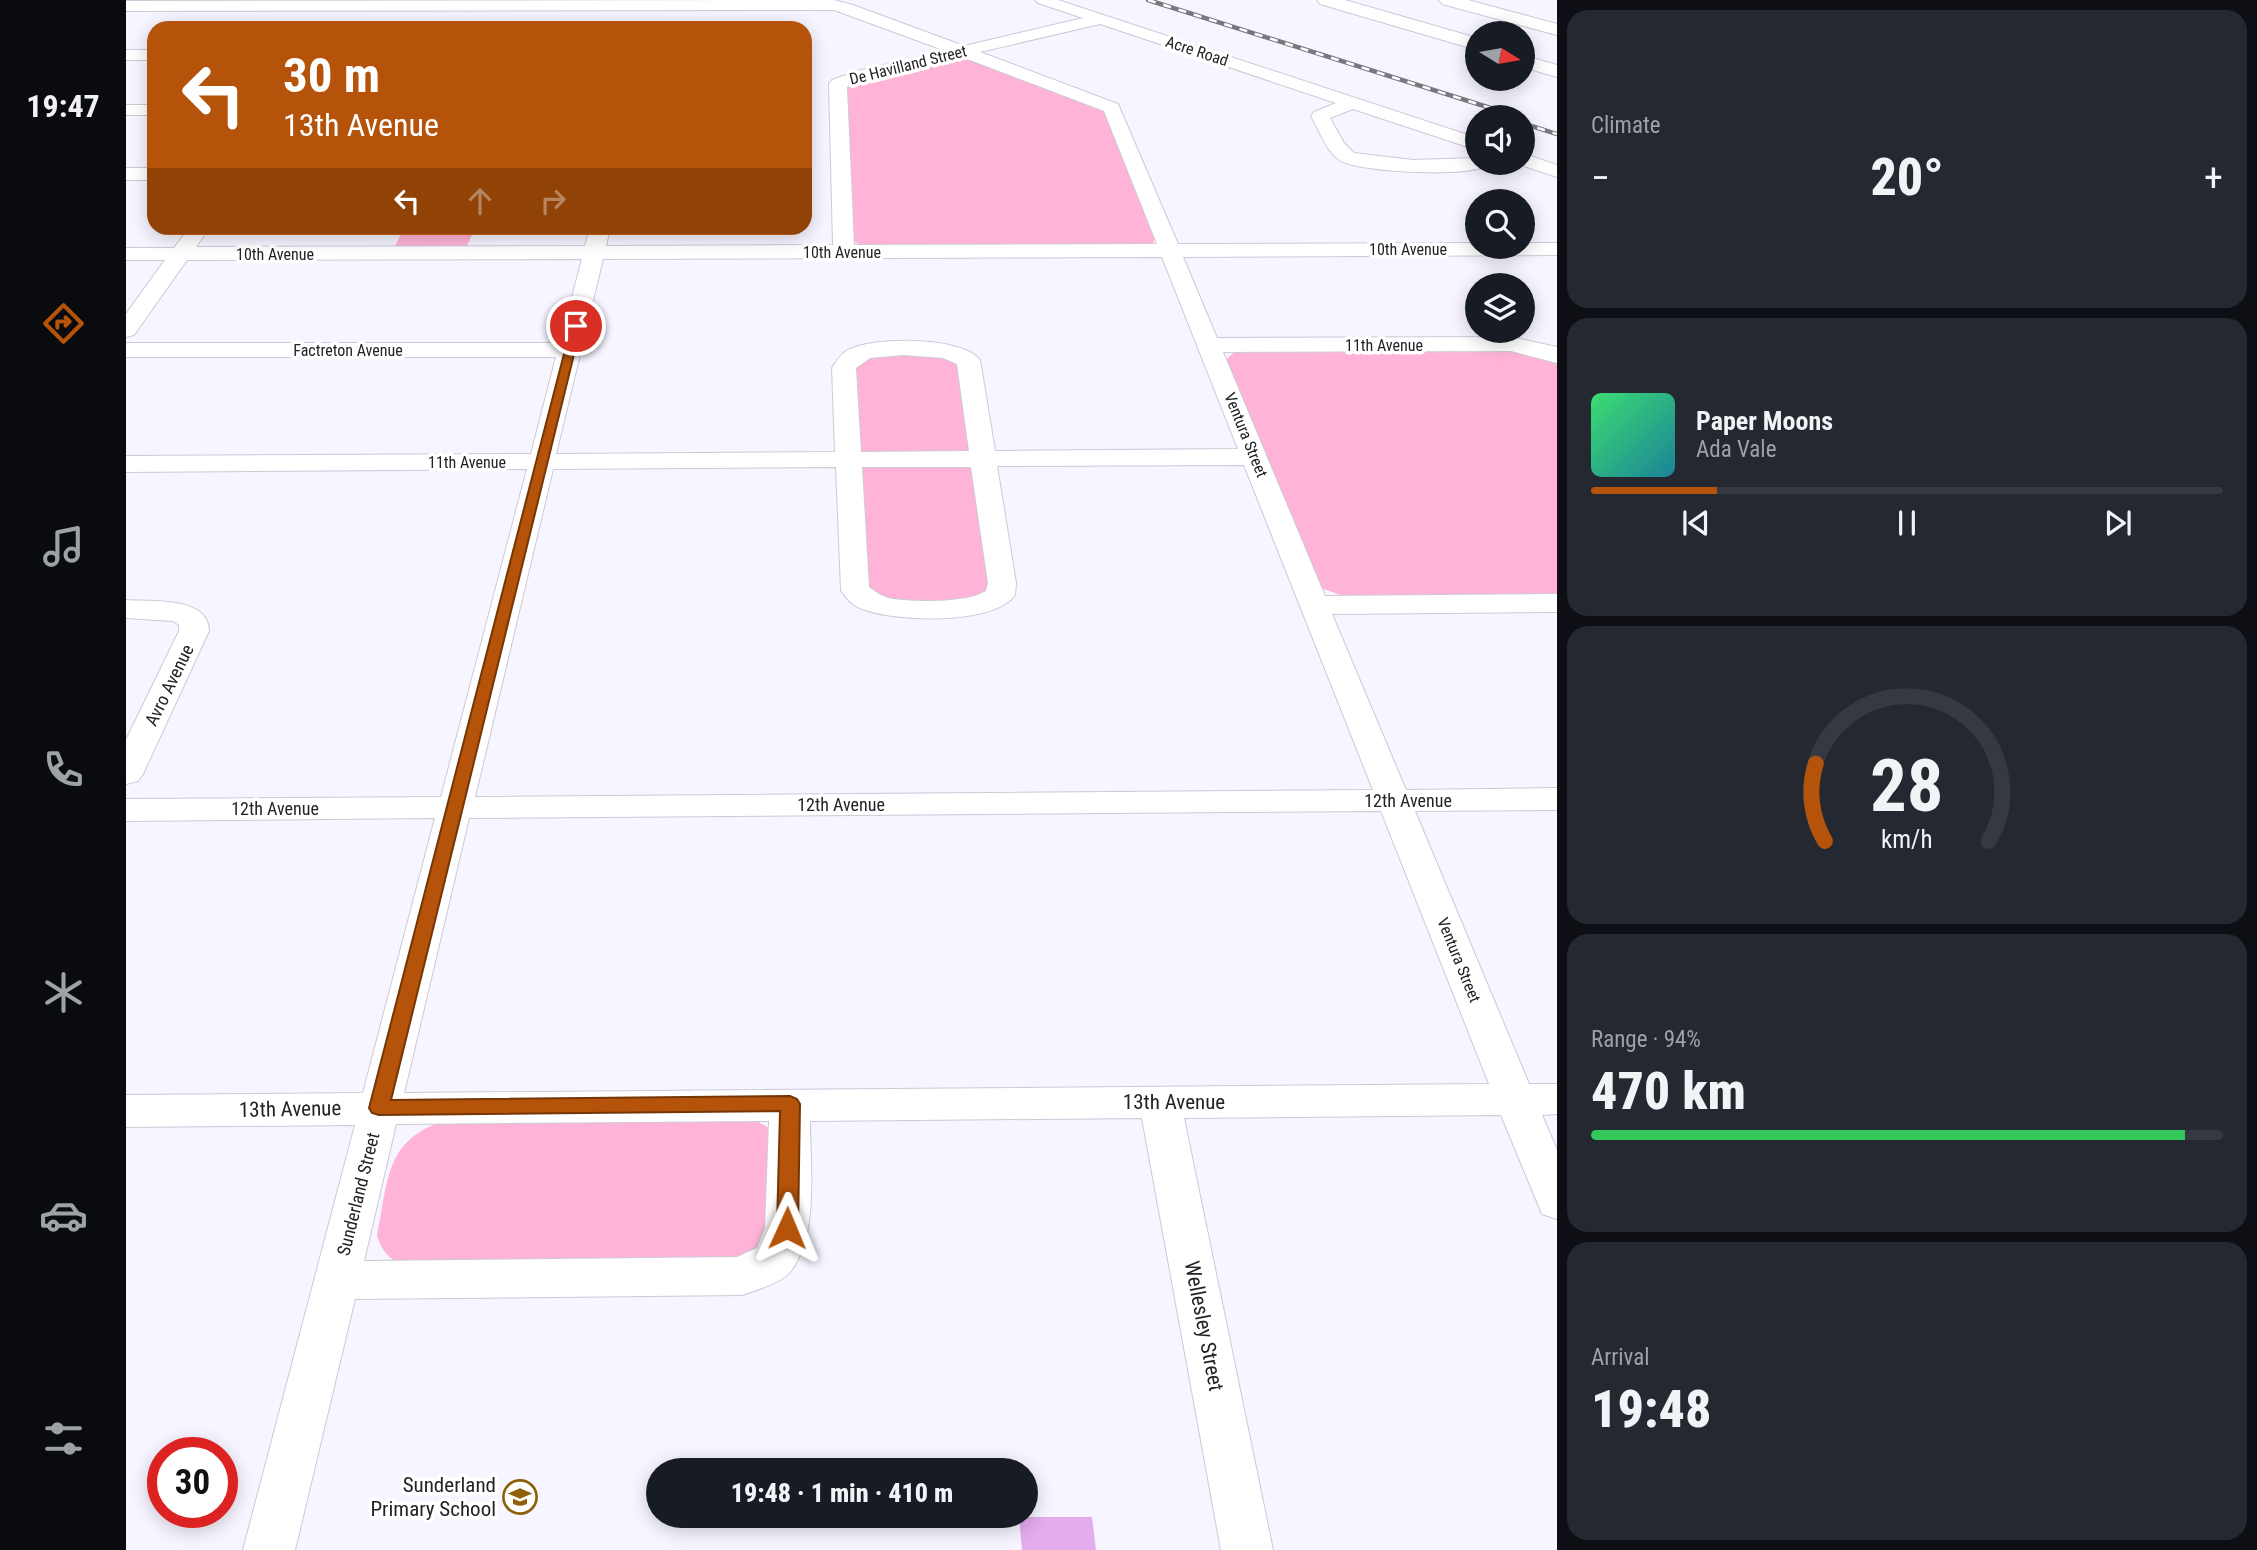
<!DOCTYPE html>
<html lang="en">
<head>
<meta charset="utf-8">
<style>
	body { margin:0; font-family:"Roboto Condensed",sans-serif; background:#242831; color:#f1f3f6; height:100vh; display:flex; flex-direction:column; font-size:26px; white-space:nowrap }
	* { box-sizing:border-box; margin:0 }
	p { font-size:23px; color:#9ea1a6 }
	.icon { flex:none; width:38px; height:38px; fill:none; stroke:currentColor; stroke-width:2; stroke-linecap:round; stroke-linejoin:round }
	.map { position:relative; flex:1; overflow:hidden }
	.side { display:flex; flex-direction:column; gap:10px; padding:10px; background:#0d0f14; width:700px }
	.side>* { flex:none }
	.guide { position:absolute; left:21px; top:21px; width:665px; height:214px; border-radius:21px; box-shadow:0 4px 18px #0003; background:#b45309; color:#fff; overflow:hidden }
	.needle { width:46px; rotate:101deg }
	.fabs { position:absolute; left:1339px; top:21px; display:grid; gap:14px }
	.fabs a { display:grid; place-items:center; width:70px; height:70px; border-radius:50%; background:#171b24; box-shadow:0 4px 18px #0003; font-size:35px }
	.speed { position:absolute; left:21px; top:1437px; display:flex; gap:14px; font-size:35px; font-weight:700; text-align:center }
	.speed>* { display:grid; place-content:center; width:91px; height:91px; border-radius:50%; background:#171b24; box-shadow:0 4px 18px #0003; line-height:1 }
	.speed .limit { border:10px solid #d22; background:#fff; color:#111 }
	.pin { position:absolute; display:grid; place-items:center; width:60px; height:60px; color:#fff; margin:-30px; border:4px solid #fff; border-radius:50%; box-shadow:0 2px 7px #0007 }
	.me { position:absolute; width:77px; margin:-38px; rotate:1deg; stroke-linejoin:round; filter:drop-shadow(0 0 5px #0008) }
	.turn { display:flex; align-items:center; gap:24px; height:147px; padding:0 21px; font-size:32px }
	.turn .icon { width:91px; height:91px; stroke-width:2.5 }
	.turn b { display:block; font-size:49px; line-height:60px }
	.lanes { display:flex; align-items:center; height:66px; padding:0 21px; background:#0003; justify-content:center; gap:35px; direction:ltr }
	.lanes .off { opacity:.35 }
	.big { font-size:52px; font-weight:800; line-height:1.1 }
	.side .tile { flex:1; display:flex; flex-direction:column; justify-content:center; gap:10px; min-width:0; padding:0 24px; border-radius:21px; background:#242831 }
	.side .dial { align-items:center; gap:0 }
	.dial svg { height:182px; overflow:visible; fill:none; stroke:#363941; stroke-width:7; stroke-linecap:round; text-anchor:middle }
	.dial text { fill:#f1f3f6; stroke:none }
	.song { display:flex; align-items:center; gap:21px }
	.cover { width:84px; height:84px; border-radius:10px; background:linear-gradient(135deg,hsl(140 70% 55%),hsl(190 70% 35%)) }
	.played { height:7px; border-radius:4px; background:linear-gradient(90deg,#b45309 20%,#363941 20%) }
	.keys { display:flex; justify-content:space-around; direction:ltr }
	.heat { display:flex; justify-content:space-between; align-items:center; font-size:38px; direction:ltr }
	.charge { height:10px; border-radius:5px; background:linear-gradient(90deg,#34c759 94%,#363941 0) }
	.trip { position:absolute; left:520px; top:1458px; width:392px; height:70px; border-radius:35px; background:#171b24; box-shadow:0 4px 18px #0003; font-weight:800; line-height:70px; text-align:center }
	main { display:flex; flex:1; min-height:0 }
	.menu { display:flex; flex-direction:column; width:126px; justify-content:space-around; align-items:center; background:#090b0e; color:#9ea1a6 }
	.menu .icon { width:49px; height:49px }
	.menu .on { color:#b45309 }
	.menu b { font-size:32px; color:#f1f3f6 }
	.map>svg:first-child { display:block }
	.green { fill:#ffb4d7 }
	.building { fill:#e4aced }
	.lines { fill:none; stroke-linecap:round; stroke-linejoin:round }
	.minor-casing { stroke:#ccc9d8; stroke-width:2 }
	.highway-casing { stroke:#ccc9d8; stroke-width:2 }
	.minor { fill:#fff; fill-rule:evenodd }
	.highway { fill:#fff; fill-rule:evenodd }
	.rail-casing { stroke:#79787f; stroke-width:4.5 }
	.rail { stroke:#fff; stroke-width:2.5; stroke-dasharray:8; stroke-linecap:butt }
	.route { fill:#b45309; stroke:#753606; stroke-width:2 }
	.labels { text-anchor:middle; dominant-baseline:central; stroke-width:7; stroke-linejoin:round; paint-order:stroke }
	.far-street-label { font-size:16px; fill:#232227; stroke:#fff }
	.street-label { font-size:18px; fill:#232227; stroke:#fff }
	.near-street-label { font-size:21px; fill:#232227; stroke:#fff }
	.near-poi-label { font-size:21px; fill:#232227; stroke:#fff; text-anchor:end }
</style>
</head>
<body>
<main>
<nav class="menu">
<b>19:47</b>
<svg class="icon on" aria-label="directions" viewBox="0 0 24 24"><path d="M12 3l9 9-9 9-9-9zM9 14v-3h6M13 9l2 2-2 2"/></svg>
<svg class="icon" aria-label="music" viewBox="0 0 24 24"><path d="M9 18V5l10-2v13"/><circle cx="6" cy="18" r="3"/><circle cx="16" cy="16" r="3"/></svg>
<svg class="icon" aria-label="phone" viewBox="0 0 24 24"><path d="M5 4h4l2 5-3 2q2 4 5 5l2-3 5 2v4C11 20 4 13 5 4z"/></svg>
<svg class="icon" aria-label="climate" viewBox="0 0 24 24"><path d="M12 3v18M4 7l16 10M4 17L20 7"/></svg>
<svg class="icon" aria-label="car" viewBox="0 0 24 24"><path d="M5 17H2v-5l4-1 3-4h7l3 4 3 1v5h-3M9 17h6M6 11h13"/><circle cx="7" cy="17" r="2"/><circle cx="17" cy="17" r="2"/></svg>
<svg class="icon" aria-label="filters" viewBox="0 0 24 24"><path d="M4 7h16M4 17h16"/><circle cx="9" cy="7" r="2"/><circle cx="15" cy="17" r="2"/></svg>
</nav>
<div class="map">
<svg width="1431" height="1550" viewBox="0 0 1431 1550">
	<rect width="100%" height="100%" fill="#f7f5ff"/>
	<!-- green -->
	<path class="green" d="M137 21H252L247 28H131Z
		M839 57 980 109 1031 237 1026 244 752 248 733 245 724 237 720 85 722 82 824 58Z
		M278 228H349L341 246H269Z
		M756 349 842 360 876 583 860 604 742 601 719 363Z
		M1391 349 1431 364V597L1223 598 1195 588 1098 362 1106 354 1114 351Z
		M629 1120 648 1131 639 1244 614 1261 277 1266C263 1258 255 1251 251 1235 262 1185 258 1143 312 1123Z"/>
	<!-- building -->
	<path class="building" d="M893 1517H966L970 1550H896Z"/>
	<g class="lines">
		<!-- minor casing -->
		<g class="minor-casing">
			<path id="minor" d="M708 0 727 5 838 46 957 18 912 3 909 0H932L1351 138V150L1227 109 1204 118 1218 143 1228 153 1287 160 1351 158V163H1364C1351 179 1234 172 1215 161 1201 153 1193 130 1185 116L1188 112 1210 103 974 24 854 52 992 104 1052 244 1351 243V247H1396V243H1431V255L1057 257 1091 338 1385 337 1431 347V363L1385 351 1097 352 1199 596 1431 594V612L1206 614 1280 790 1431 788V810L1289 811 1403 1084H1431V1114L1416 1115 1431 1150V1219L1416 1214 1375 1115 1058 1118 1147 1550H1095L1016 1118 684 1121C684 1165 693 1234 665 1271 656 1283 630 1290 616 1295L229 1299 169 1550H117L229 1125 0 1127V1095L237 1093 309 818 0 821V799L315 797 401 469 0 472V456L405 454 430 357H0V343H434L456 259 61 260 8 335 0 337V314L39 260H0V248H48L63 228H83L70 247 459 246 464 228H484L480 246 707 245 703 84 706 80 731 71 820 51 708 10 0 11V1ZM836 57 978 111 1031 244 728 245 721 87 742 79ZM1036 257 1112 449 869 451 854 360C837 336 744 336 720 351 714 355 710 362 706 368L709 452 430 454 477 259ZM777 355 817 358 831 364 843 451 735 452 730 368 744 358ZM1118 465 1247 790 349 797 427 469 710 467 715 590C719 597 726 605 734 608 766 622 867 626 889 595L890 583 871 466ZM736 467H845L862 583 860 591C841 603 791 602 768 599 758 598 751 593 743 587ZM1255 811 1363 1084 278 1093 343 818ZM643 1121 639 1228 631 1248 611 1257 238 1261 270 1124Z
				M0 50H28V60H0Z
				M0 105H28V115H0Z
				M1396 153 1431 165V177L1389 163H1396Z
				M0 168H28V180H0Z
				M0 600C25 602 83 596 83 631L17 774 12 781 0 784V740L53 631V625L47 621 0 618Z"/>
		</g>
		<!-- highway casing -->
		<g class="highway-casing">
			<path id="highway" d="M1191 0H1219L1351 38V50L1194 4Z
				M1313 0H1342L1431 24V35L1316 4Z
				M1396 55 1431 65V77L1396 67Z"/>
		</g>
		<!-- minor -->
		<use href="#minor" class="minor"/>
		<!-- highway -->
		<use href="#highway" class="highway"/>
		<!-- rail casing -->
		<g class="rail-casing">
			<path id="rail" d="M1022 0 1393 117
				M1396 123 1431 134"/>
		</g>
		<!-- rail -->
		<use href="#rail" class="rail"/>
	</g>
	<!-- route -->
	<path class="route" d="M446 323 455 326 265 1100 664 1096 671 1099 674 1104 672 1228 669 1234 661 1237 654 1234 651 1228 654 1111 253 1115 246 1113 243 1108Z"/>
	<!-- icons -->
	<defs>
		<g id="school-ring" transform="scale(1.75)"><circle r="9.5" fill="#fff" stroke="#8f5f09" stroke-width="1.5"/><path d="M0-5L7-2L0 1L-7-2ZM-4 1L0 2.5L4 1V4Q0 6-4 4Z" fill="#8f5f09"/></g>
	</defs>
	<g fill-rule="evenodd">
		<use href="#school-ring" x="394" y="1497"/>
	</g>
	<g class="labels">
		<!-- far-street labels -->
		<g class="far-street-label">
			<text transform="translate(1071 51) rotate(18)">Acre Road</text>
			<text transform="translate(782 65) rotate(-14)">De Havilland Street</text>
			<text x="1282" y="249">10th Avenue</text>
			<text x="716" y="252">10th Avenue</text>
			<text x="149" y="254">10th Avenue</text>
			<text x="1258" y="345">11th Avenue</text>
			<text x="222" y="350">Factreton Avenue</text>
			<text transform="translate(1120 435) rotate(68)">Ventura Street</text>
			<text x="341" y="462">11th Avenue</text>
			<text transform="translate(1333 960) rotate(68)">Ventura Street</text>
		</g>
		<!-- street labels -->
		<g class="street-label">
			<text transform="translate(43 685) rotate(-64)">Avro Avenue</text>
			<text x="1282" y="800">12th Avenue</text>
			<text x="715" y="804">12th Avenue</text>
			<text x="149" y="808">12th Avenue</text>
			<text transform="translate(232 1194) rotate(-76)">Sunderland Street</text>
		</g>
		<!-- near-street labels -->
		<g class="near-street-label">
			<text x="1048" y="1102">13th Avenue</text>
			<text transform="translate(164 1109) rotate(-1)">13th Avenue</text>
			<text transform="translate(1078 1326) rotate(79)">Wellesley Street</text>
		</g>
		<!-- near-poi labels -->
		<g class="near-poi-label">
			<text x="370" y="1485">Sunderland<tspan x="370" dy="24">Primary School</tspan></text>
		</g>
	</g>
</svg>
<div class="fabs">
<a><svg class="needle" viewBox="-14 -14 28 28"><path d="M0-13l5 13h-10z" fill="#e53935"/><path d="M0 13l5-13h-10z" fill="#9ea1a6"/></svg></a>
<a><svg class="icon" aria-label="sound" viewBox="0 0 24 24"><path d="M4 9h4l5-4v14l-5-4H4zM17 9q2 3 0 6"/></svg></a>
<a><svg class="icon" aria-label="search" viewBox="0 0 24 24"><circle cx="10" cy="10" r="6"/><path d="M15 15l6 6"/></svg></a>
<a><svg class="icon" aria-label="layers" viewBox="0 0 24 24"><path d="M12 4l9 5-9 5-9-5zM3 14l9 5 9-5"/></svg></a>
</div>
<div class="speed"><div class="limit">30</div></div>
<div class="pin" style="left:450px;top:326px;background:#d93025"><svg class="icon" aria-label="arrive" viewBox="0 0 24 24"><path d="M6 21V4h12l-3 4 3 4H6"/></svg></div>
<svg class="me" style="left:661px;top:1228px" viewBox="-20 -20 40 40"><path d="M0-17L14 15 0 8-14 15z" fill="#b45309" stroke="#fff" stroke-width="4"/></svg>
<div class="trip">19:48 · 1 min · 410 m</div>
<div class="guide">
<div class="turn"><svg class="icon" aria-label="left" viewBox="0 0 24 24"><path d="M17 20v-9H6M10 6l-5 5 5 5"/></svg><div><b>30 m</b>13th Avenue</div></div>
<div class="lanes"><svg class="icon" aria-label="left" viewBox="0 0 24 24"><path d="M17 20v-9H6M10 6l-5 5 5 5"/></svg><svg class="icon off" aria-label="ahead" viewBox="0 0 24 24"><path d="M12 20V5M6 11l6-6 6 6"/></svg><svg class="icon off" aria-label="right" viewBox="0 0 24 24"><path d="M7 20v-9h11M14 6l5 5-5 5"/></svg></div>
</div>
</div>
<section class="side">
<div class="tile"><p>Climate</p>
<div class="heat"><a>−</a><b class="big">20°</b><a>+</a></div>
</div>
<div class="tile">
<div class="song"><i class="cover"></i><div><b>Paper Moons</b><p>Ada Vale</p></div></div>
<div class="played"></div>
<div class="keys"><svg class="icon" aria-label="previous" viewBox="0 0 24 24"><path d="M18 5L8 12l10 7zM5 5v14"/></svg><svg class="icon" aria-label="pause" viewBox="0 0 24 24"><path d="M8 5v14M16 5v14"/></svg><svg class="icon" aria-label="next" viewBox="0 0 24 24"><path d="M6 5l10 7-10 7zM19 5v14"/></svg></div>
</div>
<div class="tile dial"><svg viewBox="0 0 100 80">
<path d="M14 69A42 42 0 1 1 86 69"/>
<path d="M14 69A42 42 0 0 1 10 35" stroke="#b45309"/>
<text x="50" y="56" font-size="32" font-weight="700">28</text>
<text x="50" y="72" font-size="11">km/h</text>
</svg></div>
<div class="tile"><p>Range · 94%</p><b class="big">470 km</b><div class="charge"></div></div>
<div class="tile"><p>Arrival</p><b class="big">19:48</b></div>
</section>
</main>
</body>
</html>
